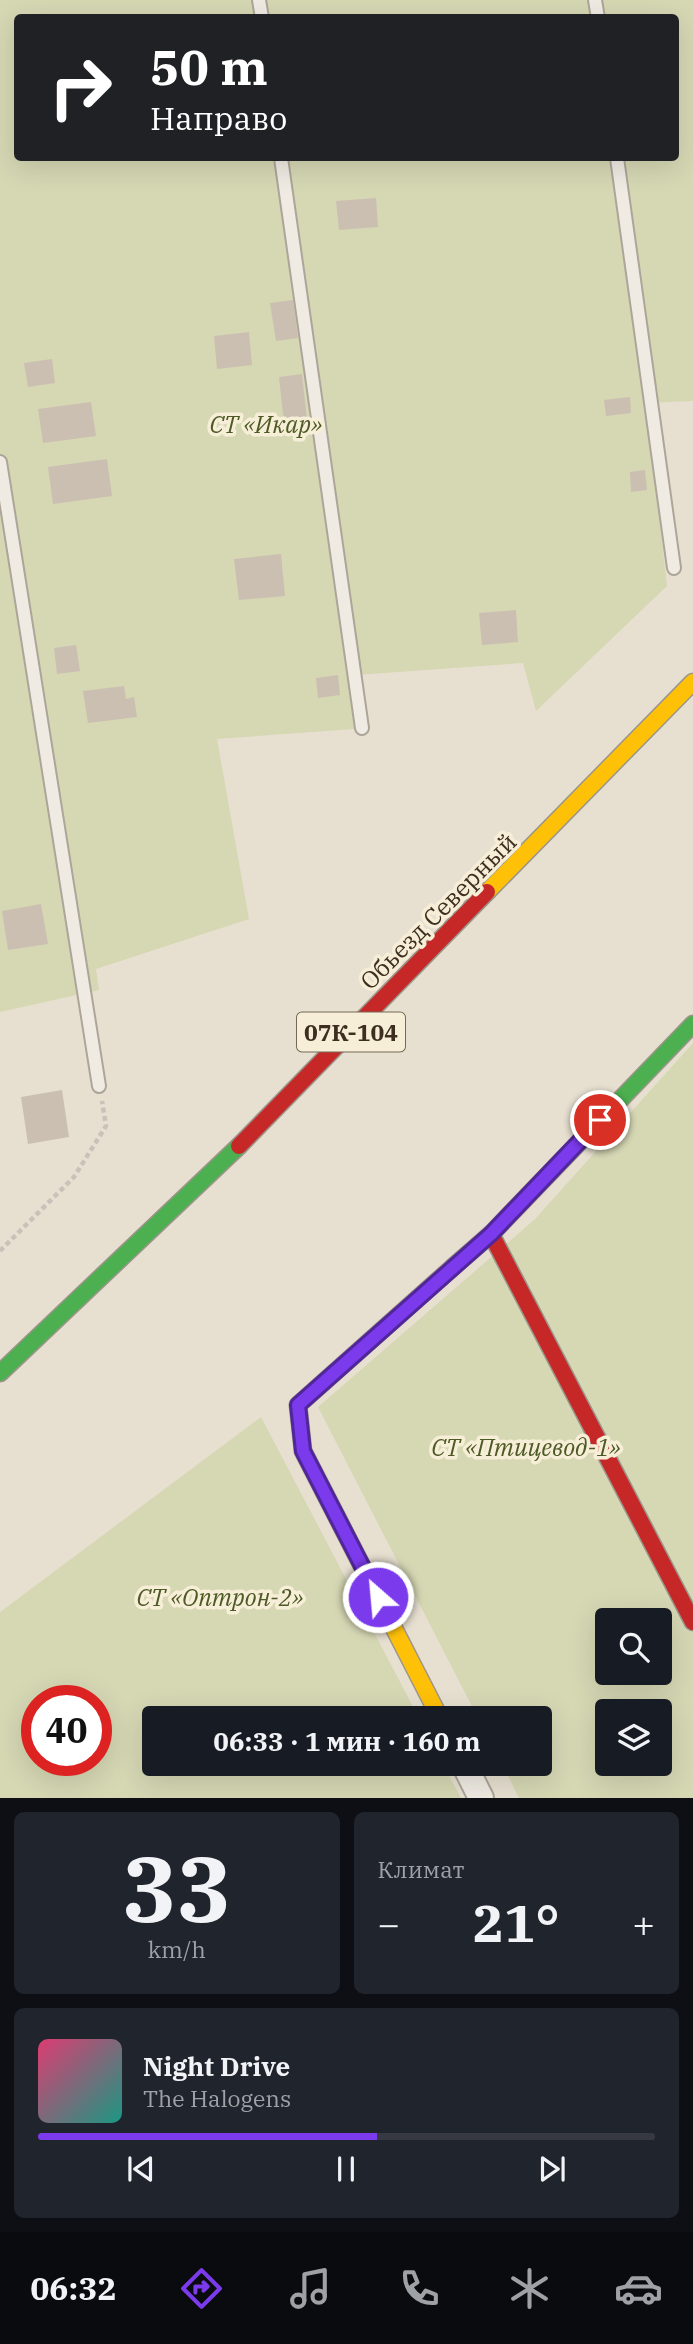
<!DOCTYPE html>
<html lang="ru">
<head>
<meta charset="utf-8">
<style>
	body { margin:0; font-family:"IBM Plex Serif",serif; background:#20242c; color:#f1f3f6; height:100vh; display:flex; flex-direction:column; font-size:26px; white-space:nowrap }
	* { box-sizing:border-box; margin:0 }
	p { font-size:23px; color:#9ea1a6 }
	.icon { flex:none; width:38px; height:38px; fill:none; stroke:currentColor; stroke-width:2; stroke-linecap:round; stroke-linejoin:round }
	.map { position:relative; height:1798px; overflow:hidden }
	.panel { display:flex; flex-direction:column; gap:14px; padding:14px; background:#0d0f14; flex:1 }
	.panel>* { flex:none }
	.top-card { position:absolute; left:14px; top:14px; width:665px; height:147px; border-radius:7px; box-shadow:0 7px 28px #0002; background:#202124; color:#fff; overflow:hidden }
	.controls { position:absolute; left:595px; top:1608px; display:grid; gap:14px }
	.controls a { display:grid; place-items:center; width:77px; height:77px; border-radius:7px; background:#171b24; box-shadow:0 7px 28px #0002; font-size:35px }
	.speed { position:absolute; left:21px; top:1685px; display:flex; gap:14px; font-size:35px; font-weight:700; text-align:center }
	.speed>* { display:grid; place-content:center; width:91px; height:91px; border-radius:50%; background:#171b24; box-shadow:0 7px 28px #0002; line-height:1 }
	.speed .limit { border:10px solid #d22; background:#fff; color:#111 }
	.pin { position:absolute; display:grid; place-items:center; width:60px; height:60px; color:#fff; margin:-30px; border:4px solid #fff; border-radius:50%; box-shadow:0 2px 7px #0007 }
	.me { position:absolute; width:77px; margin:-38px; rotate:333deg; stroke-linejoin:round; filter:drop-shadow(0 0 5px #0008) }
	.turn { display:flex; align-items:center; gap:24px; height:147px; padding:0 21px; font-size:32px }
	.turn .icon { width:91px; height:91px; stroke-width:2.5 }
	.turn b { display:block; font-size:49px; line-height:60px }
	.big { font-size:52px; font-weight:700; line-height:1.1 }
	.panel .tile { flex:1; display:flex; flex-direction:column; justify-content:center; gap:10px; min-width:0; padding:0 24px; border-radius:10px; background:#20242c }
	.panel .dial { align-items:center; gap:0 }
	.dial b { font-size:91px; line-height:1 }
	.song { display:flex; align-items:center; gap:21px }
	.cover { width:84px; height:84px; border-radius:10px; background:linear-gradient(135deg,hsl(340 70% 55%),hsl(170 70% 35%)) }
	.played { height:7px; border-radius:4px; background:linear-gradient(90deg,#7c3aed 55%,#363941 55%) }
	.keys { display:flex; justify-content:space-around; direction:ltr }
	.heat { display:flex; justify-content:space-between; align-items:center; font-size:38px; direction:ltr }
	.panel .tiles { flex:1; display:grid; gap:14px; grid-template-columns:1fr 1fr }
	.tile:last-child { grid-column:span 2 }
	.trip { position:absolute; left:142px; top:1706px; width:410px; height:70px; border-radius:7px; background:#171b24; box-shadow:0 7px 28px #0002; font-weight:700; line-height:70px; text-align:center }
	.dock { display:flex; height:112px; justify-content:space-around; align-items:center; background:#090b0e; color:#9ea1a6 }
	.dock .icon { width:49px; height:49px }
	.dock .active { color:#7c3aed }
	.dock b { font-size:32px; color:#f1f3f6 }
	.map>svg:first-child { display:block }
	.green { fill:#d6d7b3; fill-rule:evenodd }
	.building { fill:#cbbfb2 }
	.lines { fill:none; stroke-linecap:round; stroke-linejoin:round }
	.lane-casing { stroke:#ada599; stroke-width:16 }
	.street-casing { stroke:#ada599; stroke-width:28 }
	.fast-casing { stroke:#9c958a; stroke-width:19 }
	.slow-casing { stroke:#9c958a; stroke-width:19 }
	.jam-casing { stroke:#9c958a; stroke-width:19 }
	.path { stroke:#c8c2b9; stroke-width:4.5; stroke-dasharray:5 3.5; stroke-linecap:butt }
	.lane { stroke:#efebe3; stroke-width:12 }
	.street { stroke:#efebe3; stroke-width:24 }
	.fast { stroke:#4caf50; stroke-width:16 }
	.slow { stroke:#ffc107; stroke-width:16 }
	.jam { stroke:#c62828; stroke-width:16 }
	.route-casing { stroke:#51269a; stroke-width:18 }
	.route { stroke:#7c3aed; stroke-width:12 }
	.labels { text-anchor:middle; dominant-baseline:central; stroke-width:7; stroke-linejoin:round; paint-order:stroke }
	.shield { fill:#f7eed8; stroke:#756857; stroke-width:2 }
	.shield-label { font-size:23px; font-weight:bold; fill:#3d2e20 }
	.park-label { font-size:24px; font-style:italic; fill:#4d5a26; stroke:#f7eed8 }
	.street-label { font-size:24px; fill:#3d2e20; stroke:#f7eed8 }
</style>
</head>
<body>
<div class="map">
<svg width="693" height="1798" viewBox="0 0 693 1798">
	<rect width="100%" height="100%" fill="#e7e0d1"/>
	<!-- green -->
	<path class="green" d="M0 0H693V401L647 403 667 586 536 711 523 663 356 675 354 729 217 739 249 919 96 969 99 990 0 1012ZM18 18H676V158H18Z
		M693 1043V1798H519L502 1764H539V1718H478L318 1407 535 1219ZM607 1620H660V1673H607ZM607 1712H660V1764H607Z
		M261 1417 419 1718H154V1764H443L461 1798H0V1612ZM96 1701V1760H37V1701Z"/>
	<!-- building -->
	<path class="building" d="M376 198 378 227 339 230 336 201Z
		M293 300 298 338 276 341 270 303Z
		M249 332 252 365 217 369 214 336Z
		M52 359 55 383 28 387 24 363Z
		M302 374 307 420 284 423 279 377Z
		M630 397 631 413 606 416 604 400Z
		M91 402 96 436 43 443 38 409Z
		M107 459 112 496 53 504 48 467Z
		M645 470 647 490 631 492 630 472Z
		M281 554 285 596 239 600 234 559Z
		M516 610 518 642 482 645 479 613Z
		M76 645 80 671 57 674 54 648Z
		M338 675 340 695 318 698 316 678Z
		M124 686 126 699 134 697 137 717 88 723 83 691Z
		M41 904 48 944 8 950 2 911Z
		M62 1090 69 1137 28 1144 21 1097Z"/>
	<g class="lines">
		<!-- lane casing -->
		<g class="lane-casing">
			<path id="lane" d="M259 0 262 18
				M595 0 598 18
				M281 158 362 728
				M617 158 674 568
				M0 462 99 1086"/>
		</g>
		<!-- street casing -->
		<g class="street-casing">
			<path id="street" d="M464 1764 481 1798"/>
		</g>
		<!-- fast casing -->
		<g class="fast-casing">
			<path id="fast" d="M453 1267 491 1234 693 1024
				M0 1373 239 1146"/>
		</g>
		<!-- slow casing -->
		<g class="slow-casing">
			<path id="slow" d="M487 892 693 682
				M440 1718 303 1451 298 1405 453 1267"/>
		</g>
		<!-- jam casing -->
		<g class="jam-casing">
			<path id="jam" d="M239 1146 487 892
				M491 1234 693 1622"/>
		</g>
		<!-- path -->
		<path class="path" d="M0 1251 74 1177 106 1126 102 1101"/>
		<!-- lane -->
		<use href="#lane" class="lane"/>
		<!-- street -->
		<use href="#street" class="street"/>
		<!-- fast -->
		<use href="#fast" class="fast"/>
		<!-- slow -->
		<use href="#slow" class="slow"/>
		<!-- jam -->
		<use href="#jam" class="jam"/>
	</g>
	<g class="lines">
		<!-- route casing -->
		<g class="route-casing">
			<path id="route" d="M378 1597 303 1451 298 1405 491 1234 600 1120"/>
		</g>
		<!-- route -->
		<use href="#route" class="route"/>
	</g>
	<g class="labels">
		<!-- shield labels -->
		<rect class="shield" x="297" y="1012.5" width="108" height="39" rx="5"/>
		<g class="shield-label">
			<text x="351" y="1032">07К-104</text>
		</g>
		<!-- park labels -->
		<g class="park-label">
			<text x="266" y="424">СТ «Икар»</text>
			<text x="526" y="1447">СТ «Птицевод-1»</text>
			<text x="220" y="1597">СТ «Оптрон-2»</text>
		</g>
		<!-- street labels -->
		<g class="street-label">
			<text transform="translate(438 911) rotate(-45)">Обьезд Северный</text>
		</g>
	</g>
</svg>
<div class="controls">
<a><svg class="icon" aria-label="search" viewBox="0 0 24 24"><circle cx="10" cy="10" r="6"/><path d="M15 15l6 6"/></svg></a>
<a><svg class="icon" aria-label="layers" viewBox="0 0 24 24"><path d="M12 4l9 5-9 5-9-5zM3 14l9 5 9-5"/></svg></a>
</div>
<div class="speed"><div class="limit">40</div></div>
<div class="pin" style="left:600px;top:1120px;background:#d93025"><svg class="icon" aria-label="arrive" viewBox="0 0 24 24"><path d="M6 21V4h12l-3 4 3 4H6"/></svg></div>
<svg class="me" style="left:378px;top:1597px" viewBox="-20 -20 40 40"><circle r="17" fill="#7c3aed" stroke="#fff" stroke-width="3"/><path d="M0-11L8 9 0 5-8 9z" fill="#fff"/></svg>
<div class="trip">06:33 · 1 мин · 160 m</div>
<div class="top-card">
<div class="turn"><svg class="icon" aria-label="right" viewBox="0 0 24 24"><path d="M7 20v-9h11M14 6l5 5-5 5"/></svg><div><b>50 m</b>Направо</div></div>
</div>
</div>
<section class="panel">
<div class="tiles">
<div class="tile dial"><b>33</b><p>km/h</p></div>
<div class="tile"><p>Климат</p>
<div class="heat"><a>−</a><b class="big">21°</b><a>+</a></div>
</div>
<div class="tile">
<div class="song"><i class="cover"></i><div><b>Night Drive</b><p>The Halogens</p></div></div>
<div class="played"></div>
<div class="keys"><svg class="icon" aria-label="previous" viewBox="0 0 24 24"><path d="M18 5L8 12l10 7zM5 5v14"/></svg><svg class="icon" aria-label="pause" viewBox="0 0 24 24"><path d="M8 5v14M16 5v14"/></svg><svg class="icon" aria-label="next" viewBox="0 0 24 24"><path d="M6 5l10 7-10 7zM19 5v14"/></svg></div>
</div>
</div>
</section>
<nav class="dock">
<b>06:32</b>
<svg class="icon active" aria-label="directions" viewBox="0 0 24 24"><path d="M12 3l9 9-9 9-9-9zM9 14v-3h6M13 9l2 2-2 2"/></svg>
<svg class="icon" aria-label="music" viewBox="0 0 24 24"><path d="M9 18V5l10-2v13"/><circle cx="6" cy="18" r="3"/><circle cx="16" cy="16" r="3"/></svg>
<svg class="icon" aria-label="phone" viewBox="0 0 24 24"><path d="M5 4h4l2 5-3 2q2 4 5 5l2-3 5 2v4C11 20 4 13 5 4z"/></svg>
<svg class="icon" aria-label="climate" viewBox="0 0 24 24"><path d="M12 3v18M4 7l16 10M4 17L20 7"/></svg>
<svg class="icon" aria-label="car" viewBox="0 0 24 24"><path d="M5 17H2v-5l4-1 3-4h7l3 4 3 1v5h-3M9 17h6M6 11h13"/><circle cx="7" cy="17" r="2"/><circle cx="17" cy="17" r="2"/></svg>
</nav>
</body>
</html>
